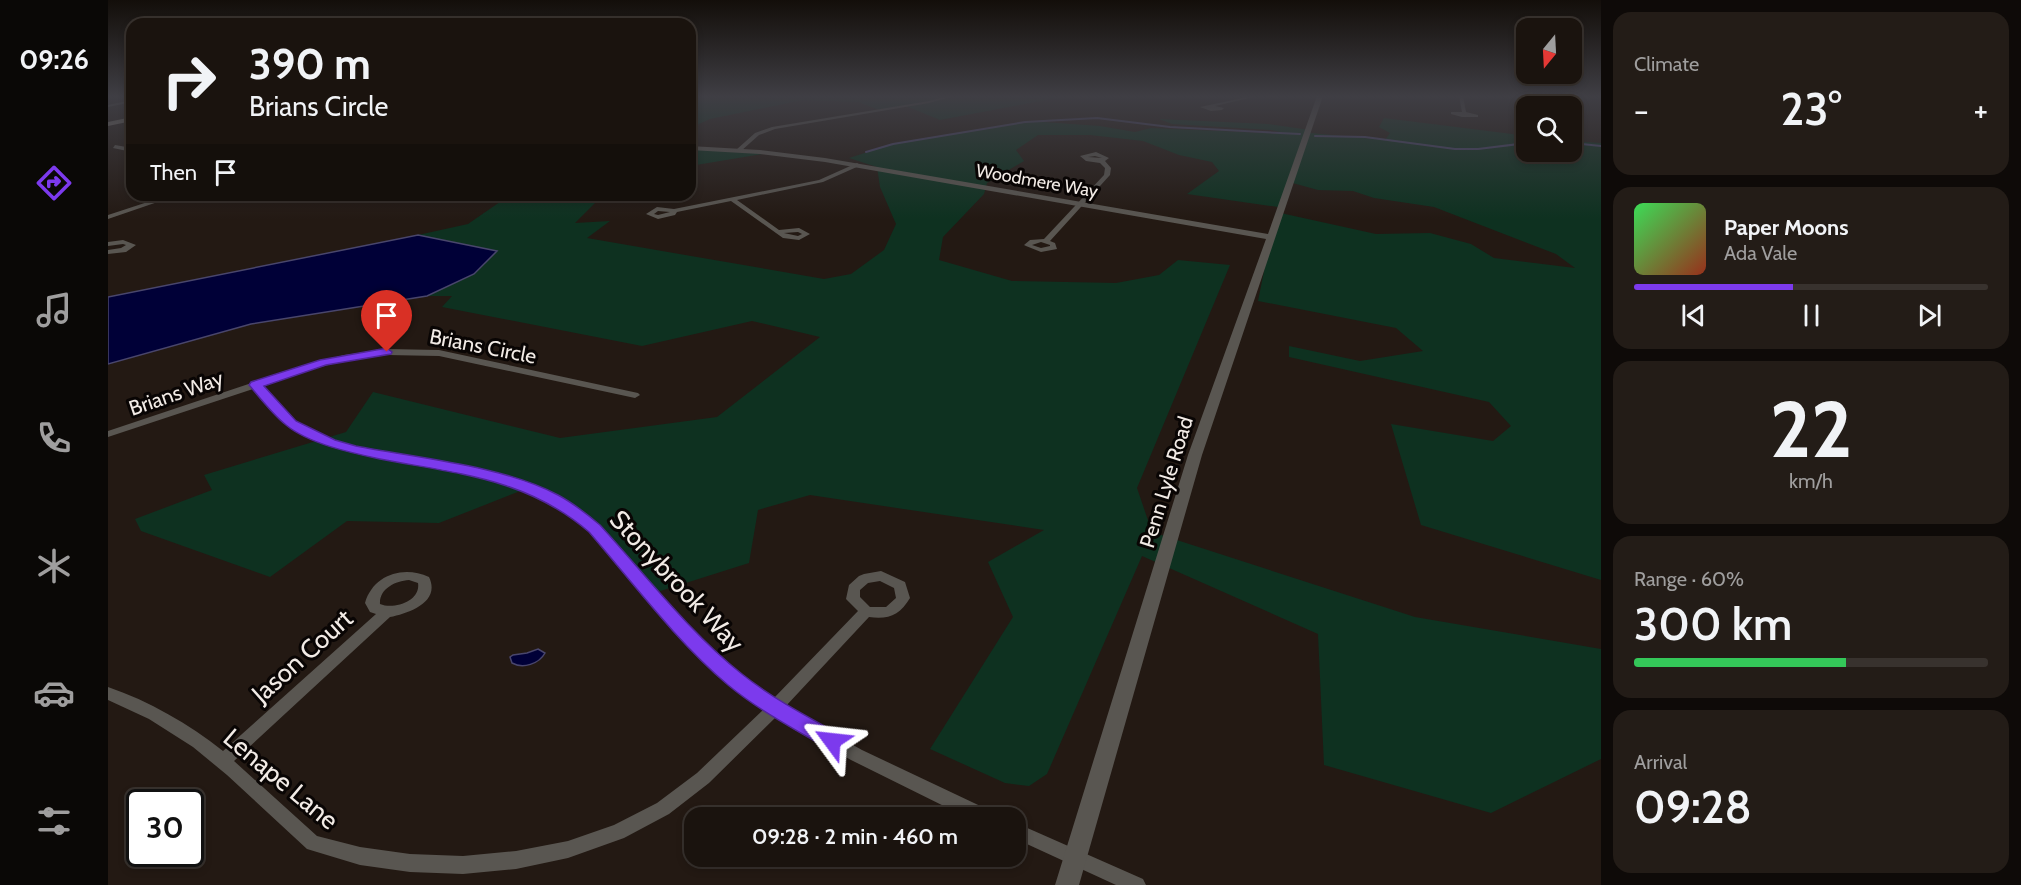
<!DOCTYPE html>
<html lang="en">
<head>
<meta charset="utf-8">
<style>
	body { margin:0; font-family:Cabin,sans-serif; background:#231c17; color:#f1f3f6; height:100vh; display:flex; flex-direction:column; font-size:22px; white-space:nowrap }
	* { box-sizing:border-box; margin:0 }
	p { font-size:20px; color:#9f9e9e }
	.icon { flex:none; width:33px; height:33px; fill:none; stroke:currentColor; stroke-width:2; stroke-linecap:round; stroke-linejoin:round }
	.map { position:relative; flex:1; overflow:hidden }
	.side { display:flex; flex-direction:column; gap:12px; padding:12px; background:#0e0a08; width:420px }
	.side>* { flex:none }
	.guide { position:absolute; left:18px; top:18px; width:570px; height:183px; border-radius:18px; box-shadow:0 3px 9px #0003,0 0 0 2px #38322e; background:#1a130e; color:#f1f3f6; overflow:hidden }
	.needle { width:39px; rotate:198deg }
	.fabs { position:absolute; left:1408px; top:18px; display:grid; gap:12px }
	.fabs a { display:grid; place-items:center; width:66px; height:66px; border-radius:12px; background:#1a130e; box-shadow:0 3px 9px #0003,0 0 0 2px #38322e; font-size:30px }
	.speed { position:absolute; left:18px; top:789px; display:flex; gap:12px; font-size:30px; font-weight:700; text-align:center }
	.speed>* { display:grid; place-content:center; width:78px; height:78px; border-radius:50%; background:#1a130e; box-shadow:0 3px 9px #0003,0 0 0 2px #38322e; line-height:1 }
	.speed .limit { border:3px solid #111; border-radius:9px; background:#fff; color:#111 }
	.pin { position:absolute; display:grid; place-items:center; width:51px; height:51px; color:#fff; margin:-62px -26px; border-radius:50% 50% 50% 0; rotate:-45deg; box-shadow:0 0 6px #0007 }
	.pin .icon { rotate:45deg }
	.me { position:absolute; width:66px; margin:-33px; rotate:300deg; stroke-linejoin:round; filter:drop-shadow(0 0 4px #0008) }
	.turn { display:flex; align-items:center; gap:21px; height:126px; padding:0 24px; font-size:27px }
	.turn .icon { width:78px; height:78px; stroke-width:2.5 }
	.turn b { display:block; font-size:42px; line-height:51px }
	.then { display:flex; align-items:center; height:57px; padding:0 24px; background:#0003; gap:12px; font-size:22px }
	.big { font-size:45px; font-weight:600; line-height:1.1 }
	.side .tile { flex:1; display:flex; flex-direction:column; justify-content:center; gap:9px; min-width:0; padding:0 21px; border-radius:18px; background:#231c17 }
	.side .dial { align-items:center; gap:0 }
	.dial b { font-size:78px; line-height:1 }
	.song { display:flex; align-items:center; gap:18px }
	.cover { width:72px; height:72px; border-radius:9px; background:linear-gradient(135deg,hsl(130 70% 55%),hsl(10 70% 35%)) }
	.played { height:6px; border-radius:3px; background:linear-gradient(90deg,#7c3aed 45%,#38322e 45%) }
	.keys { display:flex; justify-content:space-around; direction:ltr }
	.heat { display:flex; justify-content:space-between; align-items:center; font-size:33px; direction:ltr }
	.charge { height:9px; border-radius:4px; background:linear-gradient(90deg,#34c759 60%,#38322e 0) }
	.trip { position:absolute; left:576px; top:807px; width:342px; height:60px; border-radius:18px; background:#1a130e; box-shadow:0 3px 9px #0003,0 0 0 2px #38322e; font-weight:600; line-height:60px; text-align:center }
	main { display:flex; flex:1; min-height:0 }
	.menu { display:flex; flex-direction:column; width:108px; justify-content:space-around; align-items:center; background:#0a0806; color:#9f9e9e }
	.menu .icon { width:42px; height:42px }
	.menu .current { color:#7c3aed }
	.menu b { font-size:27px; color:#f1f3f6 }
	.map>svg:first-child { display:block }
	.green { fill:#0e3120 }
	.water { fill:#000037; stroke:#49466c; stroke-width:1.5 }
	.lines { fill:none; stroke-linecap:round; stroke-linejoin:round }
	.stream { stroke:#49466c; stroke-width:2 }
	.minor { fill:#595651; fill-rule:evenodd }
	.tertiary { fill:#595651; fill-rule:evenodd }
	.secondary { fill:#7d7870; fill-rule:evenodd }
	.route { fill:#7c3aed; stroke:#51269a; stroke-width:1.5 }
	.labels { text-anchor:middle; dominant-baseline:central; stroke-width:6; stroke-linejoin:round; paint-order:stroke }
	.far-street-label { font-size:18px; fill:#f2ebe6; stroke:#090504 }
	.street-label { font-size:21px; fill:#f2ebe6; stroke:#090504 }
	.near-street-label { font-size:26px; fill:#f2ebe6; stroke:#090504 }
</style>
</head>
<body>
<main>
<nav class="menu">
<b>09:26</b>
<svg class="icon current" aria-label="directions" viewBox="0 0 24 24"><path d="M12 3l9 9-9 9-9-9zM9 14v-3h6M13 9l2 2-2 2"/></svg>
<svg class="icon" aria-label="music" viewBox="0 0 24 24"><path d="M9 18V5l10-2v13"/><circle cx="6" cy="18" r="3"/><circle cx="16" cy="16" r="3"/></svg>
<svg class="icon" aria-label="phone" viewBox="0 0 24 24"><path d="M5 4h4l2 5-3 2q2 4 5 5l2-3 5 2v4C11 20 4 13 5 4z"/></svg>
<svg class="icon" aria-label="climate" viewBox="0 0 24 24"><path d="M12 3v18M4 7l16 10M4 17L20 7"/></svg>
<svg class="icon" aria-label="car" viewBox="0 0 24 24"><path d="M5 17H2v-5l4-1 3-4h7l3 4 3 1v5h-3M9 17h6M6 11h13"/><circle cx="7" cy="17" r="2"/><circle cx="17" cy="17" r="2"/></svg>
<svg class="icon" aria-label="filters" viewBox="0 0 24 24"><path d="M4 7h16M4 17h16"/><circle cx="9" cy="7" r="2"/><circle cx="15" cy="17" r="2"/></svg>
</nav>
<div class="map">
<svg width="1493" height="885" viewBox="0 0 1493 885">
	<rect width="100%" height="100%" fill="#231913"/>
	<!-- green -->
	<path class="green" d="M582 96H959L832 120 798 106 771 110 751 102 695 100 602 119 582 128Z
		M1276 118 1419 136V152H1464V141L1493 143V580L1313 525 1283 424 1385 441 1403 426 1381 402 1181 357V346L1252 361 1315 351 1288 328 1150 301 1168 212 1268 234 1322 233 1363 244 1386 258 1467 268 1448 254 1326 207 1266 198 1245 191 1210 190 1181 182 1170 207 1079 194 1111 171 1104 162 1071 155 1035 141 982 135H930L908 150 916 161 879 183 876 194 835 237 831 260 904 281 1008 283 1051 275 1070 260 1122 265 1029 488 1044 532 1307 617 1493 649V759L1383 813 1216 765 1210 634 1034 556 939 774 921 786 897 783 822 749 905 617 880 562 936 530 702 495 650 510 641 563 543 594 483 525 425 486 331 523 239 521 162 577 33 531 27 519 104 490 96 475 238 432 265 392 452 438 609 417 712 337 644 321 534 346 334 307 344 296H319L366 274 388 251 310 235 360 224 402 195H495L467 223 502 221 479 238 716 279 743 274 776 250 788 224 772 187 769 167 741 158 788 143 921 121 992 126 1027 132 1043 128 1181 134 1163 130 1064 124 1051 119 1160 124 1202 130 1203 133 1277 140 1282 133 1271 127Z
		M582 148 660 153 582 166Z"/>
	<!-- water -->
	<path class="water" d="M310 235 389 251 366 274 319 296 143 324 0 364V297Z
		M430 649 437 653C431 664 415 669 404 663L402 657 405 655 419 653Z"/>
	<g class="lines">
		<!-- stream -->
		<path class="stream" d="M1207 136 1257 137 1347 149H1370L1419 143
			M1464 143 1493 146
			M758 152 785 144 917 122 989 118 1062 127 1192 134"/>
		<!-- minor -->
		<path class="minor" d="M840 96H846L821 103 667 129 651 135 633 151 628 150 647 133 664 127 821 101Z
			M1144 96H1150L1107 106 1116 108 1114 110 1103 111 1092 107Z
			M1351 96H1355L1358 112 1370 115V117H1354L1343 114V112H1354Z
			M24 100V102L0 107V105Z
			M7 145 24 148V152L5 148Z
			M988 152 1001 158 997 161 1003 168 1002 175 942 241 947 243 949 249 933 252 918 246 916 245 922 240 936 239 996 175 997 168 992 163 978 161 972 156ZM987 156 994 158 980 157ZM933 242 942 245V246L933 248 924 245Z
			M749 163 752 165 751 166 715 182 629 200 671 230 691 228 702 234 691 240 675 238 623 201 569 212 567 215 550 219 538 214 549 207 566 209 711 180ZM550 211 562 212 550 215 546 214ZM690 232 694 234 690 236 676 233Z
			M61 195H70L0 219V215Z
			M15 240 28 245 18 252 0 254V250L13 248 18 245 15 244 0 246V242Z
			M279 349 331 350 530 393 532 395 527 398 331 356 279 355 236 361 197 371 153 386C163 397 172 410 184 419 215 442 255 448 291 455 343 464 398 471 445 496 461 504 478 514 491 526 511 546 529 570 548 591 583 631 620 670 665 699L750 611 738 599 741 585 751 576 756 574 773 571 797 582 802 598C792 615 780 620 761 617L677 707 754 750 885 812 887 818H860L743 760 668 717 601 783 561 814 516 838 460 858 408 869 355 874 302 872 252 865 199 849 119 775 85 747 41 719 0 700V687C41 701 81 724 115 751L268 614 262 612 257 603C265 575 295 565 321 577 333 602 301 613 282 617L126 761 209 836 252 847 302 854 355 856 408 851 460 841 506 825 549 803 589 773 656 709C611 679 574 640 540 600 527 585 514 570 502 554 495 546 489 537 481 530 468 518 451 508 436 500 389 476 337 470 286 461 250 454 210 447 179 425 166 415 156 401 145 389L0 437V431L191 367 236 355ZM301 580 310 583C313 601 286 610 272 604 271 589 287 581 301 580ZM772 581 786 588 788 598 778 607H762L752 597V590L760 583Z
			M908 823 1035 879 1038 885H1008L908 839Z"/>
		<!-- tertiary -->
		<path class="tertiary" d="M1209 96H1215L1094 455 971 885H947L1080 455 1158 239 717 162 652 154 582 150V146L652 150 717 158 1160 234Z"/>
		<!-- secondary -->
		<path class="secondary" d="M24 117V121L0 126V122Z"/>
	</g>
	<!-- sky -->
	<linearGradient id="sky" x2="0" y2="1"><stop stop-color="#130e0a"/><stop offset="0.44" stop-color="#3f3e44"/><stop offset="1" stop-color="#3f3e44" stop-opacity="0"/></linearGradient>
	<rect width="1493" height="219" fill="url(#sky)"/>
	<!-- route -->
	<path class="route" d="M279 348 284 352 283 354 218 365 156 386 188 421 227 440 248 446C310 458 396 466 450 495 465 503 479 514 492 525 536 573 582 633 634 674 664 698 698 716 731 734L734 741 731 747 724 750 717 747C684 728 649 709 620 685 569 642 525 583 481 532 418 478 350 474 272 459 244 453 201 444 178 425 165 415 152 398 141 385L143 382 212 360Z"/>
	<g class="labels">
		<!-- far-street labels -->
		<g class="far-street-label">
			<text transform="translate(929 181) rotate(10)">Woodmere Way</text>
		</g>
		<!-- street labels -->
		<g class="street-label">
			<text transform="translate(375 346) rotate(11)">Brians Circle</text>
			<text transform="translate(68 393) rotate(-19)">Brians Way</text>
			<text transform="translate(1058 482) rotate(-73)">Penn Lyle Road</text>
		</g>
		<!-- near-street labels -->
		<g class="near-street-label">
			<text transform="translate(569 581) rotate(47)">Stonybrook Way</text>
			<text transform="translate(194 656) rotate(-42)">Jason Court</text>
			<text transform="translate(173 779) rotate(40)">Lenape Lane</text>
		</g>
	</g>
</svg>
<div class="fabs">
<a><svg class="needle" viewBox="-14 -14 28 28"><path d="M0-13l5 13h-10z" fill="#e53935"/><path d="M0 13l5-13h-10z" fill="#9f9e9e"/></svg></a>
<a><svg class="icon" aria-label="search" viewBox="0 0 24 24"><circle cx="10" cy="10" r="6"/><path d="M15 15l6 6"/></svg></a>
</div>
<div class="speed"><div class="limit">30</div></div>
<div class="pin" style="left:279px;top:352px;background:#d93025"><svg class="icon" aria-label="arrive" viewBox="0 0 24 24"><path d="M6 21V4h12l-3 4 3 4H6"/></svg></div>
<svg class="me" style="left:724px;top:741px" viewBox="-20 -20 40 40"><path d="M0-17L14 15 0 8-14 15z" fill="#7c3aed" stroke="#fff" stroke-width="4"/></svg>
<div class="trip">09:28 · 2 min · 460 m</div>
<div class="guide">
<div class="turn"><svg class="icon" aria-label="right" viewBox="0 0 24 24"><path d="M7 20v-9h11M14 6l5 5-5 5"/></svg><div><b>390 m</b>Brians Circle</div></div>
<div class="then">Then<svg class="icon" aria-label="arrive" viewBox="0 0 24 24"><path d="M6 21V4h12l-3 4 3 4H6"/></svg></div>
</div>
</div>
<section class="side">
<div class="tile"><p>Climate</p>
<div class="heat"><a>−</a><b class="big">23°</b><a>+</a></div>
</div>
<div class="tile">
<div class="song"><i class="cover"></i><div><b>Paper Moons</b><p>Ada Vale</p></div></div>
<div class="played"></div>
<div class="keys"><svg class="icon" aria-label="previous" viewBox="0 0 24 24"><path d="M18 5L8 12l10 7zM5 5v14"/></svg><svg class="icon" aria-label="pause" viewBox="0 0 24 24"><path d="M8 5v14M16 5v14"/></svg><svg class="icon" aria-label="next" viewBox="0 0 24 24"><path d="M6 5l10 7-10 7zM19 5v14"/></svg></div>
</div>
<div class="tile dial"><b>22</b><p>km/h</p></div>
<div class="tile"><p>Range · 60%</p><b class="big">300 km</b><div class="charge"></div></div>
<div class="tile"><p>Arrival</p><b class="big">09:28</b></div>
</section>
</main>
</body>
</html>
